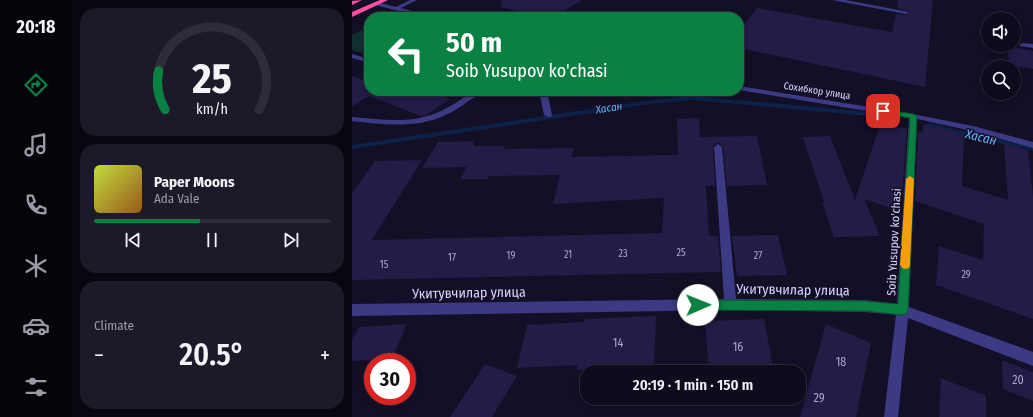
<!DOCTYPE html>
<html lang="en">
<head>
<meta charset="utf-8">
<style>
	body { margin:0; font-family:"Fira Sans Condensed",sans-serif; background:#1c1929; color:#f1f3f6; height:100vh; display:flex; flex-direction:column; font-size:15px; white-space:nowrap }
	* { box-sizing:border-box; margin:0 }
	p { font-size:13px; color:#9b9ba3 }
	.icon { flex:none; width:22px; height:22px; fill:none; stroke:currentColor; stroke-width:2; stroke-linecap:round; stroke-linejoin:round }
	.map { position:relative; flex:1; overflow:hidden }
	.drawer { display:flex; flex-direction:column; gap:8px; padding:8px; background:#08060f; width:280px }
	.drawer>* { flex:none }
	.hud { position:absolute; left:12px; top:12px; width:380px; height:84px; border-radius:16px; box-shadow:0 2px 10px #0003,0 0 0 1px #2e2b3b; background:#0b8043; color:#fff; overflow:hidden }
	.fabs { position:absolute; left:629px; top:12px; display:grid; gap:8px }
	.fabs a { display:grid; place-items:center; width:40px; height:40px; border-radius:50%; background:#0e0b1c; box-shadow:0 2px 10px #0003,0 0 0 1px #2e2b3b; font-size:20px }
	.speed { position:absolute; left:12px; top:353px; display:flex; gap:8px; font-size:20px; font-weight:700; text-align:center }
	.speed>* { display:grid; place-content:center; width:52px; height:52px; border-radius:50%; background:#0e0b1c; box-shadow:0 2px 10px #0003,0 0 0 1px #2e2b3b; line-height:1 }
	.speed .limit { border:6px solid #d22; background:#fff; color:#111 }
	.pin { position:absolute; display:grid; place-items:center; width:34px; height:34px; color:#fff; margin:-17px; border-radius:8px; box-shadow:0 2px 6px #0006 }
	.me { position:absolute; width:44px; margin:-22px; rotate:89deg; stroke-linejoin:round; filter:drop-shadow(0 0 3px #0008) }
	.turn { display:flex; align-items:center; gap:14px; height:84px; padding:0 16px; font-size:18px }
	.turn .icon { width:52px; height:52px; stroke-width:2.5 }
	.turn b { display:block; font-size:28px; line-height:34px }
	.big { font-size:30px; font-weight:600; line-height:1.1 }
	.drawer .widget { flex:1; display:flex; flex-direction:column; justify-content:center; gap:6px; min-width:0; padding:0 14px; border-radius:16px; background:#1c1929 }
	.drawer .dial { align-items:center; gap:0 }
	.dial svg { height:104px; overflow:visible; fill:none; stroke:#2e2b3b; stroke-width:7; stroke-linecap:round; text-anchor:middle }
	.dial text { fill:#f1f3f6; stroke:none }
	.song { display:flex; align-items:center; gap:12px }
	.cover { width:48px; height:48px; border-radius:6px; background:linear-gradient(135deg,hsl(70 70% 55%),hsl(30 70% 35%)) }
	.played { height:4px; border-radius:2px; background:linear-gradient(90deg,#0b8043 45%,#2e2b3b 45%) }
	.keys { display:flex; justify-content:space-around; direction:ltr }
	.heat { display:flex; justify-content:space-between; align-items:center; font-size:22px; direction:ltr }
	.trip { position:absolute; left:228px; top:365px; width:226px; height:40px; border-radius:16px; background:#0e0b1c; box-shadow:0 2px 10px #0003,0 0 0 1px #2e2b3b; font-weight:600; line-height:40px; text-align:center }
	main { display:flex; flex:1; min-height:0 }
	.menu { display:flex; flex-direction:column; width:72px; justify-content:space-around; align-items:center; background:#06040b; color:#9b9ba3 }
	.menu .icon { width:28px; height:28px }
	.menu .active { color:#0b8043 }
	.menu b { font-size:18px; color:#f1f3f6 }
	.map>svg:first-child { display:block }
	.green { fill:#12302f }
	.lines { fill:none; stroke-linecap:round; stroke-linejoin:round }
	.stream { fill:#0c2248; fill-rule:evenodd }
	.building { fill:#241b47 }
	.lane { fill:#3d3a85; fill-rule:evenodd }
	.street { fill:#3d3a85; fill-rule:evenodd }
	.highway { fill:#ff4fa3; fill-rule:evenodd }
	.route { fill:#0b8043; stroke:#07532c }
	.slow { fill:#f59e0b }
	.labels { text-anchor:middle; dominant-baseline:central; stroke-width:3; stroke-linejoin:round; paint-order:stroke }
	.far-street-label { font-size:10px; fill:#d9d4ff; stroke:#130f26 }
	.number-label { font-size:10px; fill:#aca6d1 }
	.far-water-label { font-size:11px; font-style:italic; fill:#62b6ff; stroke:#130f26 }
	.street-label { font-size:12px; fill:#d9d4ff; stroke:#130f26 }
	.near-number-label { font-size:12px; fill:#aca6d1 }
	.water-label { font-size:13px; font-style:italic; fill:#62b6ff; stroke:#130f26 }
	.near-street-label { font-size:14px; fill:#d9d4ff; stroke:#130f26 }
</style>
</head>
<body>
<main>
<nav class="menu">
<b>20:18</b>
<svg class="icon active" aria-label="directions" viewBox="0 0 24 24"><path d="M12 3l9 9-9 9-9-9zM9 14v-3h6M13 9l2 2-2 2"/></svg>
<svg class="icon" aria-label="music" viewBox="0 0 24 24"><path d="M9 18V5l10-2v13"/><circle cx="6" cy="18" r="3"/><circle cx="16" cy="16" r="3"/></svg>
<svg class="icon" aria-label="phone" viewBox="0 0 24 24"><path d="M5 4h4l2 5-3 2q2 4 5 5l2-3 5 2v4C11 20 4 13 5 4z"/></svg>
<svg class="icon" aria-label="climate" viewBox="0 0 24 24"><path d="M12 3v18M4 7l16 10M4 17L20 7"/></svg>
<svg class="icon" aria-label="car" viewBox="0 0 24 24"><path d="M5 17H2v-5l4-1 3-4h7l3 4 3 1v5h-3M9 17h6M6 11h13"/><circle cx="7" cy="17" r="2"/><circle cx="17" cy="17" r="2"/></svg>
<svg class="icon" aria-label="filters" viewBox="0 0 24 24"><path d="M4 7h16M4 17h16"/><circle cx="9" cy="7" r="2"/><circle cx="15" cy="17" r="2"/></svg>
</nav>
<section class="drawer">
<div class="widget dial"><svg viewBox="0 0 100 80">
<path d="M14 69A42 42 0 1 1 86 69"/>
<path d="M14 69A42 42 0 0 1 9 39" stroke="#0b8043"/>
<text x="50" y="56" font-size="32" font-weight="700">25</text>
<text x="50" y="72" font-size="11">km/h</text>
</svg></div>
<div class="widget">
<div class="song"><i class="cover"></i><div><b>Paper Moons</b><p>Ada Vale</p></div></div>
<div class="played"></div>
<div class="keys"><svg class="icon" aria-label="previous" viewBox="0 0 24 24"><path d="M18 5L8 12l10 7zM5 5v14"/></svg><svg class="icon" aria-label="pause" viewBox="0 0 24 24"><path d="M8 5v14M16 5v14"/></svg><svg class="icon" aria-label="next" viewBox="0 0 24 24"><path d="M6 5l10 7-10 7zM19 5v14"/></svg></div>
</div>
<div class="widget"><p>Climate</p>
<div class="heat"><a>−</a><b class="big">20.5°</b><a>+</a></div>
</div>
</section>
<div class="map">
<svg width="681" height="417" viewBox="0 0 681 417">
	<rect width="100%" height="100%" fill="#130f26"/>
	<!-- green -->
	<path class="green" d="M12 29 17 31V55L0 50V35Z"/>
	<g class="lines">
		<!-- stream -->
		<path class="stream" d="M340 96 516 112 519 114 516 116 340 100 299 104 0 149V145L299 100Z
			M576 123 681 147V151L574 126 573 125Z"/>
	</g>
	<!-- building -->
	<path class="building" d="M150 0H230L202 17H191L149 7Z
		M546 0H581L573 87 387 48V31L405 8 540 32 544 14 554 15 558 12 557 11 545 8Z
		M655 46 681 51V69L657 65Z
		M0 76 17 82V91H75L98 99 74 115 69 116 17 96 0 107Z
		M347 118 348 137 405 136 415 185 375 186 371 147 366 142 361 146 363 186H354L357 236H366L369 272 0 280V193L23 161 70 160 20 240 310 233 312 198 201 204 208 175 137 176 136 179H108L115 167 70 168 86 142 123 141 121 146H153L152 149 222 148 219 157 326 155 325 119Z
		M529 122 555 129 550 197 544 195 541 209 512 199 528 236 482 237 470 202H472L451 137 478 136 503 200Z
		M572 124 612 134 610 186 656 200 652 144 676 150 681 196V319L584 285 587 246 631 260 632 224 563 201 566 132 570 133Z
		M426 235 435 275 385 276 380 236Z
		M304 316 302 366 225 370V365L165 368 175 325 232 322V319Z
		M412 319 422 372H357L353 321Z
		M55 324 40 359 0 361V340L7 327Z
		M474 324 519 343 504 417H448Z
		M650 360 681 372V401L651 389Z
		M133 364 165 376 140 417H98Z
		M589 378 634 396V417H587Z"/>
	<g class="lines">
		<!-- lane -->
		<path class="lane" d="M58 0H65L45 10 40 9Z
			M237 12 242 13 237 17H230Z
			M0 54 17 59V63L0 58Z
			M105 91H130C126 95 120 99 115 102 79 130 43 126 0 121V117C48 121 74 126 115 95Z
			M187 91H195L200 115 199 117H196L192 115Z"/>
		<!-- street -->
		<path class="street" d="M480 0H493L557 12 554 14Z
			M25 2 80 16 81 17H71L23 5 22 4Z
			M670 43 681 44V48L668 46 667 45Z
			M387 86 561 114 621 126 681 142V148L620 131 565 119 557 307 681 352V366L556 318 546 417H532L544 315 513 312 378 310 0 316V304L372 299 362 147 366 144 370 147 384 299 513 300 545 304 557 118 387 90Z"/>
		<!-- highway -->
		<path class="highway" d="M10 0 0 5V1Z
			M28 0H36L0 17V12Z"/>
	</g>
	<!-- route -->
	<path class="route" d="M531 109 561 114 565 116 556 310 555 313 551 315 513 311 346 310 342 308 341 305 342 301 346 300 513 301 546 304 558 118 528 113V110Z"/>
	<!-- slow -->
	<path class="slow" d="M558 176 562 179 558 265 557 268 553 269 550 268 548 265 554 179Z"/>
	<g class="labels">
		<!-- far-street labels -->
		<g class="far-street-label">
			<text transform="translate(465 91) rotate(9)">Сохибкор улица</text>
		</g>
		<!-- number labels -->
		<g class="number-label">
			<text x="329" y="253">25</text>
			<text x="271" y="254">23</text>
			<text x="216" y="255">21</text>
			<text x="159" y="256">19</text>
			<text x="406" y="256">27</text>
			<text x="100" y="258">17</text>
			<text x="32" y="265">15</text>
			<text x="614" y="275">29</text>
		</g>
		<!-- far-water labels -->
		<g class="far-water-label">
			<text transform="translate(257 108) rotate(-9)">Хасан</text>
		</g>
		<!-- street labels -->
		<g class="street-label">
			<text transform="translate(542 242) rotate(-87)">Soib Yusupov ko'chasi</text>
		</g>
		<!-- near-number labels -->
		<g class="near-number-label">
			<text x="266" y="343">14</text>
			<text x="386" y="347">16</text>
			<text x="489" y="362">18</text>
			<text x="666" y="380">20</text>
			<text x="467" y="398">29</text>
		</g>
		<!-- water labels -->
		<g class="water-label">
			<text transform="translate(629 137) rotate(13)">Хасан</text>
		</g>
		<!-- near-street labels -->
		<g class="near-street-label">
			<text transform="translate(441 290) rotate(1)">Укитувчилар улица</text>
			<text transform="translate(117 293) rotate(-1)">Укитувчилар улица</text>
		</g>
	</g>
</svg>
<div class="fabs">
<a><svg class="icon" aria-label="sound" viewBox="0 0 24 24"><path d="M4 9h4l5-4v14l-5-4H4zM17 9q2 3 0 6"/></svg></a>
<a><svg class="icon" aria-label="search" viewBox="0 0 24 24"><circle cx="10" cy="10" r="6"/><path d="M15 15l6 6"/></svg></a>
</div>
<div class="speed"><div class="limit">30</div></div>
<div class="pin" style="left:531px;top:111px;background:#d93025"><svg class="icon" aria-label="arrive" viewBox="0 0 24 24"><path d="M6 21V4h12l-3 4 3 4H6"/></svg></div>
<svg class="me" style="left:346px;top:305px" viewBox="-20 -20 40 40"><circle r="19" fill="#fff"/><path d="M0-13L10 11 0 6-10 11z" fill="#0b8043"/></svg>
<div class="trip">20:19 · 1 min · 150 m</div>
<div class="hud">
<div class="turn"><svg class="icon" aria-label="left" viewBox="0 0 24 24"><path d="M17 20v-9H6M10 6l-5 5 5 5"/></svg><div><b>50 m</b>Soib Yusupov ko'chasi</div></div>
</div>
</div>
</main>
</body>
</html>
